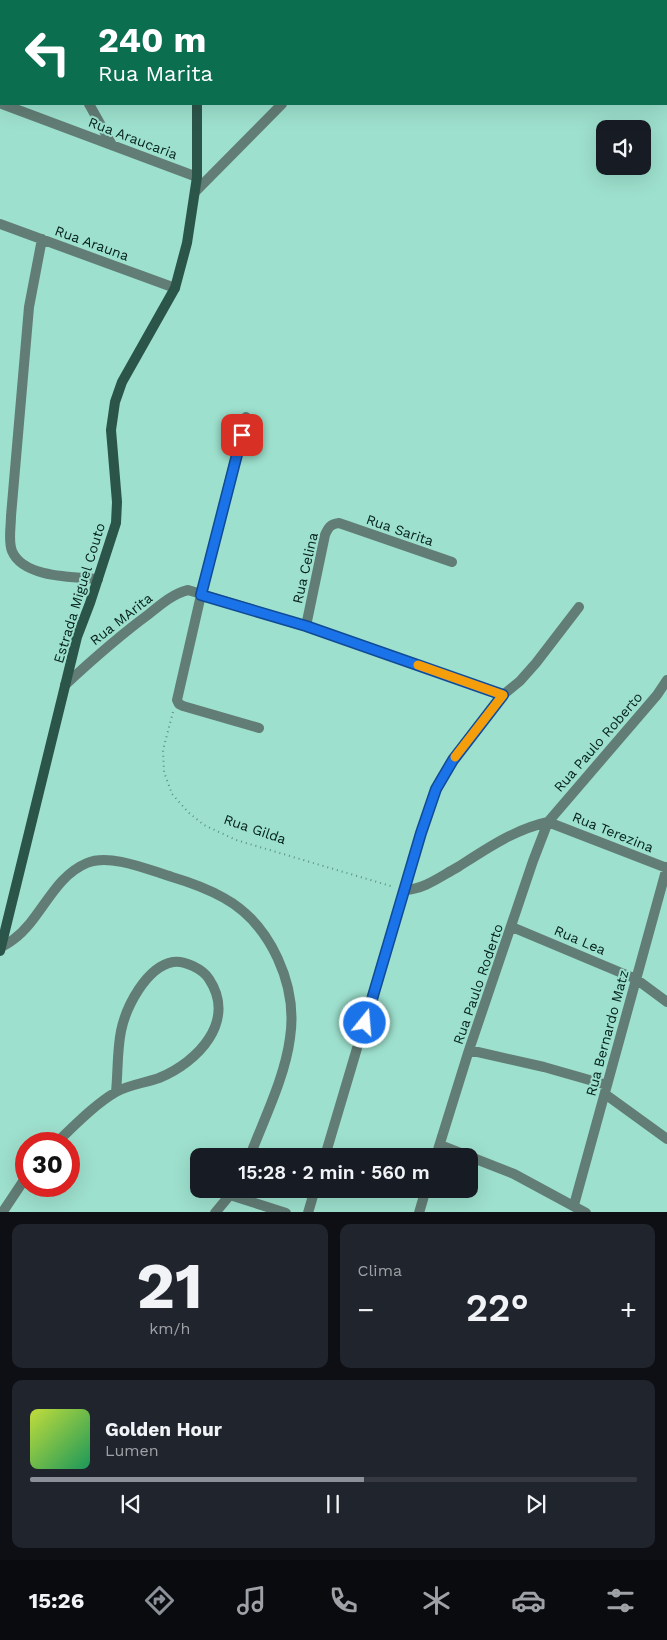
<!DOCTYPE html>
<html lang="pt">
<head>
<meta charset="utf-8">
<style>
	body { margin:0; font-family:"Work Sans",sans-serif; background:#20242c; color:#f1f3f6; height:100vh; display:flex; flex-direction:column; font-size:19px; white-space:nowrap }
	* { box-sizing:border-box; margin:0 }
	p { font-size:16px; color:#9ea1a6 }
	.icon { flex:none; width:28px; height:28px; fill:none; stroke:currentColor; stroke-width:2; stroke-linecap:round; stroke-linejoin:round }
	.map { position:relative; height:1212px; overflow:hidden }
	.panel { display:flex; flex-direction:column; gap:12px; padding:12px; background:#0d0f14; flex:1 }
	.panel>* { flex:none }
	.top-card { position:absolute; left:0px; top:0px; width:668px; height:105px; box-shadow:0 5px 20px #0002; background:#0b6e4f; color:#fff; overflow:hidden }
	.controls { position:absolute; left:596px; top:120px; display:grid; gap:10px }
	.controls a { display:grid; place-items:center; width:55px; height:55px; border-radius:10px; background:#171b24; box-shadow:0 5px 20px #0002; font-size:25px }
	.speed { position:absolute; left:15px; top:1132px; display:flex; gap:10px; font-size:25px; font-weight:700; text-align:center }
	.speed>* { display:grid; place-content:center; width:65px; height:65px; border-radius:50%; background:#171b24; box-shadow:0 5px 20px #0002; line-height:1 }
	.speed .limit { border:8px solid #d22; background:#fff; color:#111 }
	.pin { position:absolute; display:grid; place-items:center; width:42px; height:42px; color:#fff; margin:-21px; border-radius:10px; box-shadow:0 2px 8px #0006 }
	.me { position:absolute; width:55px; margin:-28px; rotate:17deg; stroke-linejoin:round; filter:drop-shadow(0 0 4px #0008) }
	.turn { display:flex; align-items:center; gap:18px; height:105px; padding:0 15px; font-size:22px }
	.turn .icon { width:65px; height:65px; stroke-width:2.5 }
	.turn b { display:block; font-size:35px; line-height:42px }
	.big { font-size:38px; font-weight:600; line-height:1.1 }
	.panel .tile { flex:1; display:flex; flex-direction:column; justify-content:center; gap:8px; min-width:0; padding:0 18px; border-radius:10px; background:#20242c }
	.panel .dial { align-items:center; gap:0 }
	.dial b { font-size:65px; line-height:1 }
	.song { display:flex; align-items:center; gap:15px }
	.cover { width:60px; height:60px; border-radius:8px; background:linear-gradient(135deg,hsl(70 70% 55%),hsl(150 70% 35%)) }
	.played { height:5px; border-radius:2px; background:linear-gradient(90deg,#8c9099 55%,#363941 55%) }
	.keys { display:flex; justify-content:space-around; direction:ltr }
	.heat { display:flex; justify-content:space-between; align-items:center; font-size:28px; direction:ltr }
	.panel .tiles { flex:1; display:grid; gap:12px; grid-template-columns:1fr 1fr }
	.tile:last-child { grid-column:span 2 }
	.trip { position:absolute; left:190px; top:1148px; width:288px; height:50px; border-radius:10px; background:#171b24; box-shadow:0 5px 20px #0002; font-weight:600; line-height:50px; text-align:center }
	.menu { display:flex; height:80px; justify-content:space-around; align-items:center; background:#090b0e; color:#9ea1a6 }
	.menu .icon { width:35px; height:35px }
	.menu .active { color:#8c9099 }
	.menu b { font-size:22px; color:#f1f3f6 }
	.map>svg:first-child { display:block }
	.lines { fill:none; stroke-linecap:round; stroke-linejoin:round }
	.path { stroke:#5d9082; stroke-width:2; stroke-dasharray:1 4; stroke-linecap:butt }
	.street { stroke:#627d75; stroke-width:10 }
	.secondary { stroke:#2c554a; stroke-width:10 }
	.route-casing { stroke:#114b97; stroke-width:12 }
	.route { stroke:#1a73e8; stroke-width:9 }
	.slow { stroke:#f59e0b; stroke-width:9 }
	.labels { text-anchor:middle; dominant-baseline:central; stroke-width:4; stroke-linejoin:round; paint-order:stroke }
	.street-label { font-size:14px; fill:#04201a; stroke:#9de0cd }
</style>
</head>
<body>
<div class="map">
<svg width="667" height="1213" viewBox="0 0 667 1213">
	<rect width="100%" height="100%" fill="#9de0cd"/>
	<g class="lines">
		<!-- path -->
		<path class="path" d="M173 712 163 750 164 772 172 794 188 812 204 825 236 840 394 887"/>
		<!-- street -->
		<path class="street" d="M28 0 29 1
			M201 0V1
			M328 1 329 0
			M666 3H667
			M2 104 197 177
			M89 104 112 145
			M196 191 282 104
			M0 224 175 288
			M42 239 29 307 11 516C11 527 8 541 12 551 23 578 74 577 98 579
			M246 417 201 595 177 700 179 704 183 706 259 728
			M306 626 325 535C328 528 330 524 339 523L452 562
			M65 685C92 660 119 636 149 614 160 605 174 593 188 590L306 626 503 695
			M405 890C425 889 441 876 458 867 486 849 515 829 548 822L667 868
			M512 927 636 979 667 1002
			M1 947C6 945 10 942 14 939 42 918 53 877 87 863 110 853 149 870 172 877 189 882 208 889 224 898 271 924 298 986 290 1038 285 1077 264 1119 250 1156
			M469 1050 544 1067 607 1085
			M605 1094 667 1139
			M55 1144C73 1127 95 1104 116 1092 128 1085 145 1083 159 1078 198 1062 237 1021 209 979 203 969 184 960 173 962 146 967 126 1007 121 1031 117 1051 118 1072 116 1092
			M440 1145 514 1174 586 1213
			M325 1156 421 833 432 800 441 779 453 760 503 695 520 681 536 663 579 607
			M436 1156 469 1050 533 861 548 822 657 695 667 680
			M230 1195 286 1213
			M574 1205 667 867
			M2 1213 26 1177
			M215 1213 234 1190
			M308 1213 315 1189
			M419 1213 426 1189"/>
		<!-- secondary -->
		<path class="secondary" d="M154 0 155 1
			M0 951 77 637 90 603 116 523 117 502 111 430 115 402 122 382 175 288 187 243 197 177V104"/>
	</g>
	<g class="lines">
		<!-- route casing -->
		<g class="route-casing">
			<path id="route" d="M242 435 201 595 306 626 503 695 453 760 436 789 421 833 365 1023"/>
		</g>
		<!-- route -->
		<use href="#route" class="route"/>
		<!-- slow -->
		<path class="slow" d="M418 665 503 695 455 757"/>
	</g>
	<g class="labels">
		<!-- street labels -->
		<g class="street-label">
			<text transform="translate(133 138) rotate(21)">Rua Araucaria</text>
			<text transform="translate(92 243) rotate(20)">Rua Arauna</text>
			<text transform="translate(400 530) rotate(19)">Rua Sarita</text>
			<text transform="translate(305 568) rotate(-77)">Rua Celina</text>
			<text transform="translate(79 593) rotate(-73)">Estrada Miguel Couto</text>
			<text transform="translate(121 619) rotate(-38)">Rua MArita</text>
			<text transform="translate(598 742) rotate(-49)">Rua Paulo Roberto</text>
			<text transform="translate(255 829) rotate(19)">Rua Gilda</text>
			<text transform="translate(613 832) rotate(22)">Rua Terezina</text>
			<text transform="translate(580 940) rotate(23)">Rua Lea</text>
			<text transform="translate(478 984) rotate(-71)">Rua Paulo Roderto</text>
			<text transform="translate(607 1033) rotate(-75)">Rua Bernardo Matz</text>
		</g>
	</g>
</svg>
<div class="controls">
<a><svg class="icon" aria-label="sound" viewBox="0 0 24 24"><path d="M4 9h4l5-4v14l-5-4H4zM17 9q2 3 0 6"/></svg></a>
</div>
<div class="speed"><div class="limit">30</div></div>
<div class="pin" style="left:242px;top:435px;background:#d93025"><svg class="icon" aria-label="arrive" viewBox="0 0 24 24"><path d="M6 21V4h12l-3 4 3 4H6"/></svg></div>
<svg class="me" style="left:365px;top:1023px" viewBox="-20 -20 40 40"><circle r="17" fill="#1a73e8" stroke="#fff" stroke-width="3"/><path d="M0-11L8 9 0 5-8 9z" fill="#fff"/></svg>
<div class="trip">15:28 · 2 min · 560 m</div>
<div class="top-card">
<div class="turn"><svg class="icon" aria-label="left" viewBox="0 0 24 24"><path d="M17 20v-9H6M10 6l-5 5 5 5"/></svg><div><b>240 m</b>Rua Marita</div></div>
</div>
</div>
<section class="panel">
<div class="tiles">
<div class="tile dial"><b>21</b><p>km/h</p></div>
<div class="tile"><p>Clima</p>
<div class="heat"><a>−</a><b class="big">22°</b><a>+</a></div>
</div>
<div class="tile">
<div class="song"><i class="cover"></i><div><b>Golden Hour</b><p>Lumen</p></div></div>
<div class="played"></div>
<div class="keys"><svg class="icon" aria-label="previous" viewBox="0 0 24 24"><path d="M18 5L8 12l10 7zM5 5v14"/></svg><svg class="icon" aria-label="pause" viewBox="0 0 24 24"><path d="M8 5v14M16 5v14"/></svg><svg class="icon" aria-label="next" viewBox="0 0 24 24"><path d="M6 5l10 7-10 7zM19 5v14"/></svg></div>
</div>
</div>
</section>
<nav class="menu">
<b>15:26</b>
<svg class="icon active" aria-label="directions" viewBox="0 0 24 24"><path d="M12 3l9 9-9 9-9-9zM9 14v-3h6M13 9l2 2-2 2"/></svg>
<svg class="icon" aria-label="music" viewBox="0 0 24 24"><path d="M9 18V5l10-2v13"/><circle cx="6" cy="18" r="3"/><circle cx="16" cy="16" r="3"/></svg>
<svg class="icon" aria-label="phone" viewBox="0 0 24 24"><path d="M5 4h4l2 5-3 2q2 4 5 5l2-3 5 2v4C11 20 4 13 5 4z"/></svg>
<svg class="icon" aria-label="climate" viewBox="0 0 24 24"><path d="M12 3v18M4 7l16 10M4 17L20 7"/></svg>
<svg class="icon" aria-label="car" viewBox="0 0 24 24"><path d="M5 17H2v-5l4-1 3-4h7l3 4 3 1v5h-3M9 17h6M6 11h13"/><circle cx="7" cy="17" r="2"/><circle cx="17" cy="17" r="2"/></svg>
<svg class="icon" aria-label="filters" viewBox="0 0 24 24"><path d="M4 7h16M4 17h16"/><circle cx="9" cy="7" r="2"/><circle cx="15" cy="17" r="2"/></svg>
</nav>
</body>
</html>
